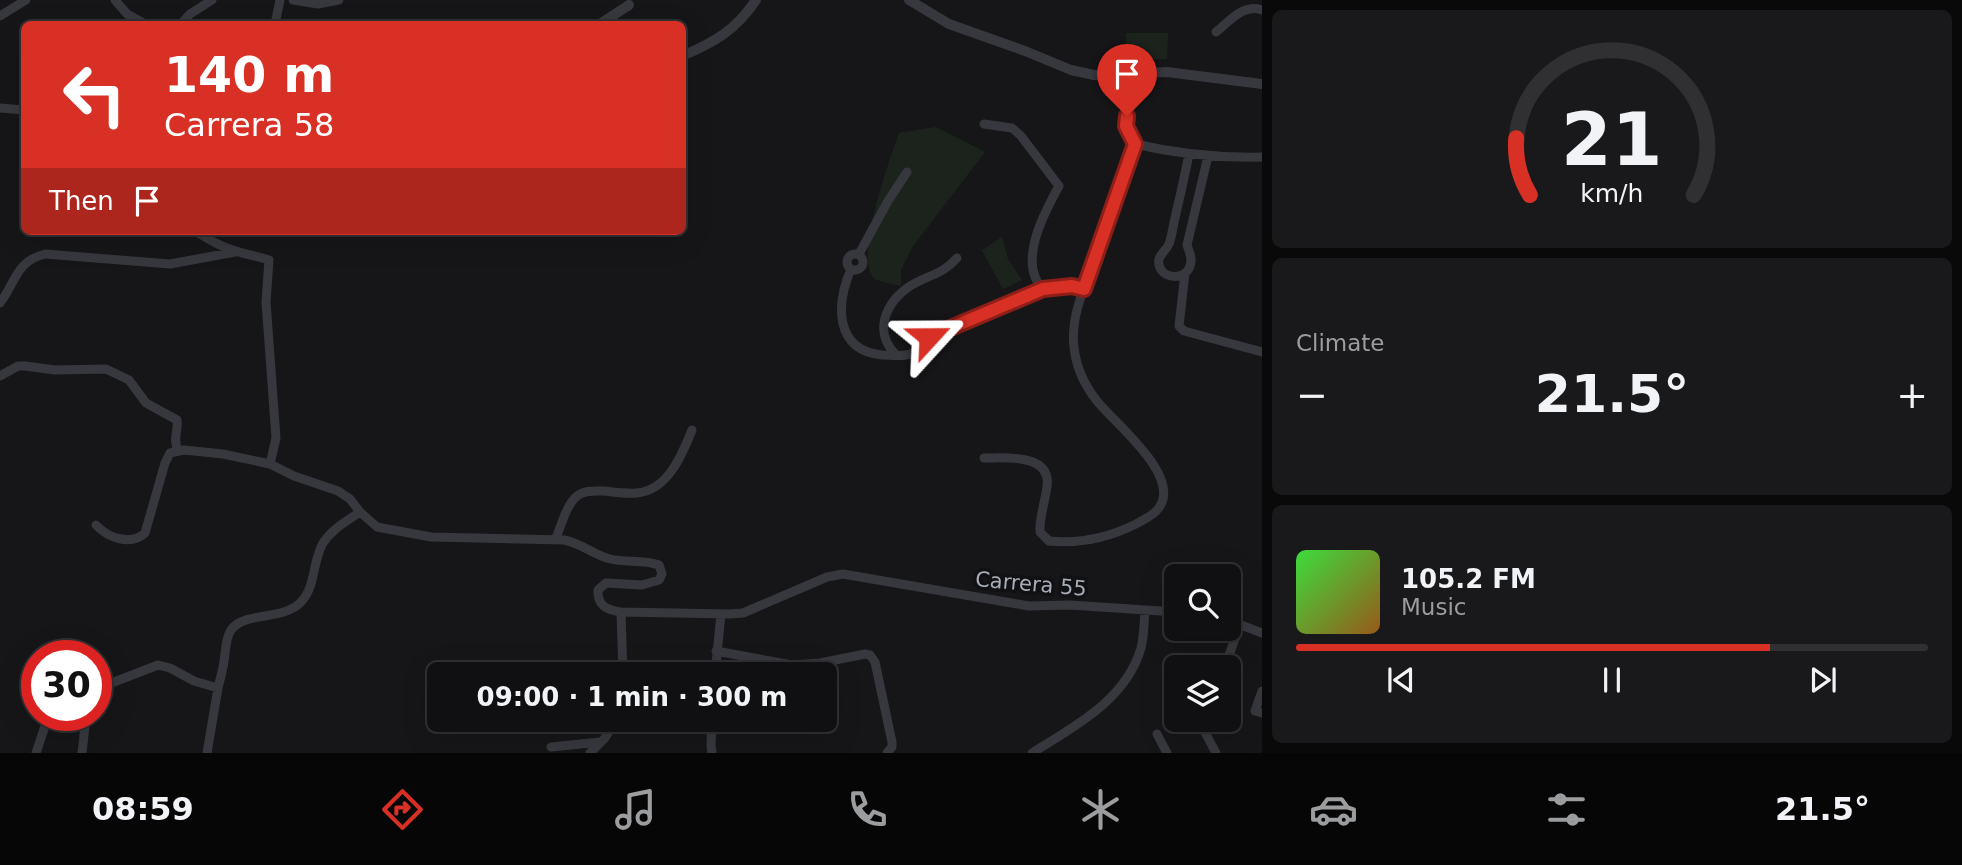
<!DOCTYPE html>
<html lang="en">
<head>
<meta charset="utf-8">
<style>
	body { margin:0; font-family:"DejaVu Sans",sans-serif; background:#19191b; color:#f1f3f6; height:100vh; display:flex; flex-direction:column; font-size:26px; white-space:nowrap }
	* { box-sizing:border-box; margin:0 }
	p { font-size:23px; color:#9c9d9f }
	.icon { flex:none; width:38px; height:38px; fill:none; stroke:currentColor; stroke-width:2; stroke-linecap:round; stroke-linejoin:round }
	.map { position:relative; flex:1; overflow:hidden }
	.details { display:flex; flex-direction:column; gap:10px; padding:10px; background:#09090a; width:700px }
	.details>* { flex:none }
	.banner { position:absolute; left:21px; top:21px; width:665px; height:214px; border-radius:10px; box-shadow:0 7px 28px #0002,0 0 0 2px #303032; background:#d93025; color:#fff; overflow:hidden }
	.buttons { position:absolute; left:1164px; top:564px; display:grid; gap:14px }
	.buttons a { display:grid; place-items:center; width:77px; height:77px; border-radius:10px; background:#101012; box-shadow:0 7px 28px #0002,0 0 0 2px #303032; font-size:35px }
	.speed { position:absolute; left:21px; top:640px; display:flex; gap:14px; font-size:35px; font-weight:700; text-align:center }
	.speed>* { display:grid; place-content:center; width:91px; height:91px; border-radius:50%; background:#101012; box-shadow:0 7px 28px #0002,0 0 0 2px #303032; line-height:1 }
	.speed .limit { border:10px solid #d22; background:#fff; color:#111 }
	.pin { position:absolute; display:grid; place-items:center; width:60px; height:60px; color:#fff; margin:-72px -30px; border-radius:50% 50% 50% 0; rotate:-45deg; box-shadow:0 0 7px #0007 }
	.pin .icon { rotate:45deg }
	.me { position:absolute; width:77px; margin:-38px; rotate:66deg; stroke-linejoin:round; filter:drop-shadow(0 0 5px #0008) }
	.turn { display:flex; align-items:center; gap:24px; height:147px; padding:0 28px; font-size:32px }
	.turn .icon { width:91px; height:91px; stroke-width:2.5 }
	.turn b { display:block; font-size:49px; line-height:60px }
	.then { display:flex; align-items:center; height:66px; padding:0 28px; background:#0003; gap:14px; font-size:26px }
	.big { font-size:52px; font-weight:800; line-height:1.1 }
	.details .card { flex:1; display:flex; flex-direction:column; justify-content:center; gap:10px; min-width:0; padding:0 24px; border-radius:10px; background:#19191b }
	.details .dial { align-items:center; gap:0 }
	.dial svg { height:182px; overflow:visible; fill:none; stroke:#303032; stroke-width:7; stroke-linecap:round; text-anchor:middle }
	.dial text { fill:#f1f3f6; stroke:none }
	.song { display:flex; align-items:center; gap:21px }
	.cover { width:84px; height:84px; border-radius:10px; background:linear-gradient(135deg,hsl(120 70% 55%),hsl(30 70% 35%)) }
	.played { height:7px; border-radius:4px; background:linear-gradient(90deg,#d93025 75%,#303032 75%) }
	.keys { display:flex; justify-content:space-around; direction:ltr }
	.heat { display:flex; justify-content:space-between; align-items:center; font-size:38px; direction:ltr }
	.trip { position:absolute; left:427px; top:662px; width:410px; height:70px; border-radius:10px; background:#101012; box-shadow:0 7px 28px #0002,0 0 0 2px #303032; font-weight:800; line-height:70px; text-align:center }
	.menu { display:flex; height:112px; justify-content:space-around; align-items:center; background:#060607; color:#9c9d9f }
	.menu .icon { width:49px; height:49px }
	.menu .selected { color:#d93025 }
	.menu b { font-size:32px; color:#f1f3f6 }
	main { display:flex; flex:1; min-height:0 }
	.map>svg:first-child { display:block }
	.green { fill:#1c231d }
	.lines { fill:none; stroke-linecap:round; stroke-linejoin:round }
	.minor { stroke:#37383d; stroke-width:9 }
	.tertiary { stroke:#37383d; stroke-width:10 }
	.route-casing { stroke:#8d1f18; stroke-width:18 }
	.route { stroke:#d93025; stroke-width:12 }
	.labels { text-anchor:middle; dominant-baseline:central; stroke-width:7; stroke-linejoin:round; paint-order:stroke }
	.street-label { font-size:21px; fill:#a8adb8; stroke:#111113 }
</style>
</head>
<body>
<main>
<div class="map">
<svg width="1262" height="753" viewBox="0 0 1262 753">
	<rect width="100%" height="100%" fill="#161618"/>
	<!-- green -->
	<path class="green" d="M1126 33H1168L1167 59H1126Z
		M936 127 985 152 913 246 901 270V286C894 284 879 282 875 279 852 262 891 156 899 133Z
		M1002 237 1008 259 1022 280 1003 289 982 250Z"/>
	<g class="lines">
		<!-- minor -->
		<path class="minor" d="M115 0 127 14 145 24
			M293 0 318 4 339 0
			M0 16 26 0
			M181 24 190 14 212 0
			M275 24 280 0
			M1216 32C1230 21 1244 3 1262 10
			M0 108 24 110
			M984 124 1012 128 1021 136 1059 186C1044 213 1017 263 1043 289
			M1135 144C1177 154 1219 158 1262 157
			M1135 144C1117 117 1136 97 1146 72
			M1189 154C1185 175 1180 196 1175 218 1173 226 1172 236 1169 244 1165 253 1155 256 1160 268 1166 280 1186 279 1190 266 1193 258 1189 252 1187 245L1208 156
			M195 231C208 239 221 247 236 251 247 255 258 256 269 260L266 302 276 438 270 464
			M847 262a8 8 0 1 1 16 0a8 8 0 1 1-16 0Z
			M859 254 888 201 907 172
			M851 269C836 304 834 350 882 355 891 355 902 357 910 354 920 351 925 339 934 333L1043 289 1072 286 1084 289
			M1185 273 1179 326 1184 331 1262 352
			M0 303C16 282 16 261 45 254L170 264 235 252
			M896 355C873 332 885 303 910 286 929 274 941 276 957 258
			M0 376 18 366H25L55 370 106 369 129 380 146 403 177 420C179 430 172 439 178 450
			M984 458C1005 458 1052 453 1047 487 1045 500 1041 513 1040 526V532L1049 541C1080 544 1108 538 1136 524 1144 519 1153 516 1158 509 1184 477 1114 423 1097 401 1085 386 1076 367 1074 347 1070 316 1086 284 1096 255 1109 218 1122 181 1135 144
			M96 525C108 538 131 546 145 533L165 463 170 453 184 450 223 454 270 464 294 476 338 491 350 499 360 512
			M555 540C561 527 566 505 577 496 585 490 594 491 604 491 614 492 626 494 637 493 668 490 682 455 692 430
			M621 612 623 674
			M1228 620 1262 633
			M716 651 792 665 820 663 865 654 870 655 875 662 892 742V747L887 753
			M1225 667 1240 624
			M715 674 721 614
			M96 689 158 665 170 668 194 681 218 688C220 679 223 670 224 661 226 650 225 639 231 630 245 611 281 621 300 603 316 588 312 562 323 543 332 529 347 521 360 512L377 527 431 537 564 540C581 543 594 555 610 559 626 563 643 559 659 565L662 574 659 580 642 585 606 583 598 590C597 606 607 610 621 612L729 614 743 613 827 577 843 574 1029 606 1070 605 1176 612
			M1262 691 1255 711 1262 713
			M712 719 711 746 712 753
			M1198 719 1216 753
			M1157 734 1167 753
			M551 747 600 742
			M36 753 47 720 50 716
			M82 753 85 726 82 716
			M207 753 218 688
			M590 753 605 738 616 719
			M1032 753C1075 726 1126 700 1141 648 1144 637 1144 622 1145 610"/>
		<!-- tertiary -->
		<path class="tertiary" d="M909 0 949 24 1025 51 1071 70 1094 75 1167 72 1262 84
			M600 24 629 5
			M682 56C715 42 736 30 756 0
			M1117 75 1130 85 1135 98"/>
	</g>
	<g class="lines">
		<!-- route casing -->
		<g class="route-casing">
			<path id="route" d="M929 337 1043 289 1072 286 1084 289 1135 144 1126 126 1127 116"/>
		</g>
		<!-- route -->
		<use href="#route" class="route"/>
	</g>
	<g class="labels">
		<!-- street labels -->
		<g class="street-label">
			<text transform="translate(1031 584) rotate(5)">Carrera 55</text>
		</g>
	</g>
</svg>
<div class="buttons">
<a><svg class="icon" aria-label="search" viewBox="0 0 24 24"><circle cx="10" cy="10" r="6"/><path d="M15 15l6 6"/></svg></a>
<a><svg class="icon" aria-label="layers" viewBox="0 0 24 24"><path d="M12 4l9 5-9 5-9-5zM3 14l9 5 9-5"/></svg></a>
</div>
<div class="speed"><div class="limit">30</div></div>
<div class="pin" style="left:1127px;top:116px;background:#d93025"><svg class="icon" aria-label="arrive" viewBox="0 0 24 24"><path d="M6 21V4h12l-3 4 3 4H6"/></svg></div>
<svg class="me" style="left:929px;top:337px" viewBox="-20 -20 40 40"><path d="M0-17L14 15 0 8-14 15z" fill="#d93025" stroke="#fff" stroke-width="4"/></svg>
<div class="trip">09:00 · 1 min · 300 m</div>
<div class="banner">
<div class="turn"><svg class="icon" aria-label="left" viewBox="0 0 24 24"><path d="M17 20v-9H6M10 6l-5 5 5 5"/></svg><div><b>140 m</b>Carrera 58</div></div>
<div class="then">Then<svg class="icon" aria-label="arrive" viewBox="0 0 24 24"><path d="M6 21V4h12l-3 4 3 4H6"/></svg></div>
</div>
</div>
<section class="details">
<div class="card dial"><svg viewBox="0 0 100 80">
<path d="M14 69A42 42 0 1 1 86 69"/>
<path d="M14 69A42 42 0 0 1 8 44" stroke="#d93025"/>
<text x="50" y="56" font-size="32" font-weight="700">21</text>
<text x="50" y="72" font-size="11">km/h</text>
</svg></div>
<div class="card"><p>Climate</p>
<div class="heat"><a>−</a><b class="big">21.5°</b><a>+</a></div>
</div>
<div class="card">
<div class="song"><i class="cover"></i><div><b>105.2 FM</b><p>Music</p></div></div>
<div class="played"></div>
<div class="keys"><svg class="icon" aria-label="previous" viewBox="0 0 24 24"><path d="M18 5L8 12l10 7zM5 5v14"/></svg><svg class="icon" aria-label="pause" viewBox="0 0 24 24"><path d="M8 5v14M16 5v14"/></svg><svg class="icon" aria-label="next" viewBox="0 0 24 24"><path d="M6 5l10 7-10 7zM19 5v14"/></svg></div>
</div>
</section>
</main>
<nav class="menu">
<b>08:59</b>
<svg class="icon selected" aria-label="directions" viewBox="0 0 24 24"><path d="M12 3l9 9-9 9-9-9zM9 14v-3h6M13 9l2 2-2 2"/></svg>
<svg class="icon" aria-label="music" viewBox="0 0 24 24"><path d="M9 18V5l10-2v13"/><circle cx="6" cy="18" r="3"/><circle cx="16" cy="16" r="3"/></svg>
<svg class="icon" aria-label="phone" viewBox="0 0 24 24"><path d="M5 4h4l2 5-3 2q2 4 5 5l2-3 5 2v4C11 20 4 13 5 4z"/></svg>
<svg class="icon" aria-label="climate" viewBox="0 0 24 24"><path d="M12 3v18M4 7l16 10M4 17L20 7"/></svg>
<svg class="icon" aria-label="car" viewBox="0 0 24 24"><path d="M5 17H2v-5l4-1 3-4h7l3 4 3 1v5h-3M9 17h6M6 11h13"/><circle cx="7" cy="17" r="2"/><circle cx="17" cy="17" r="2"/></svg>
<svg class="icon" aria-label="filters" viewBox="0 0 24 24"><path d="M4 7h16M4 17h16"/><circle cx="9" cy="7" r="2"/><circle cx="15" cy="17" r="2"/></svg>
<b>21.5°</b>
</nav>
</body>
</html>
